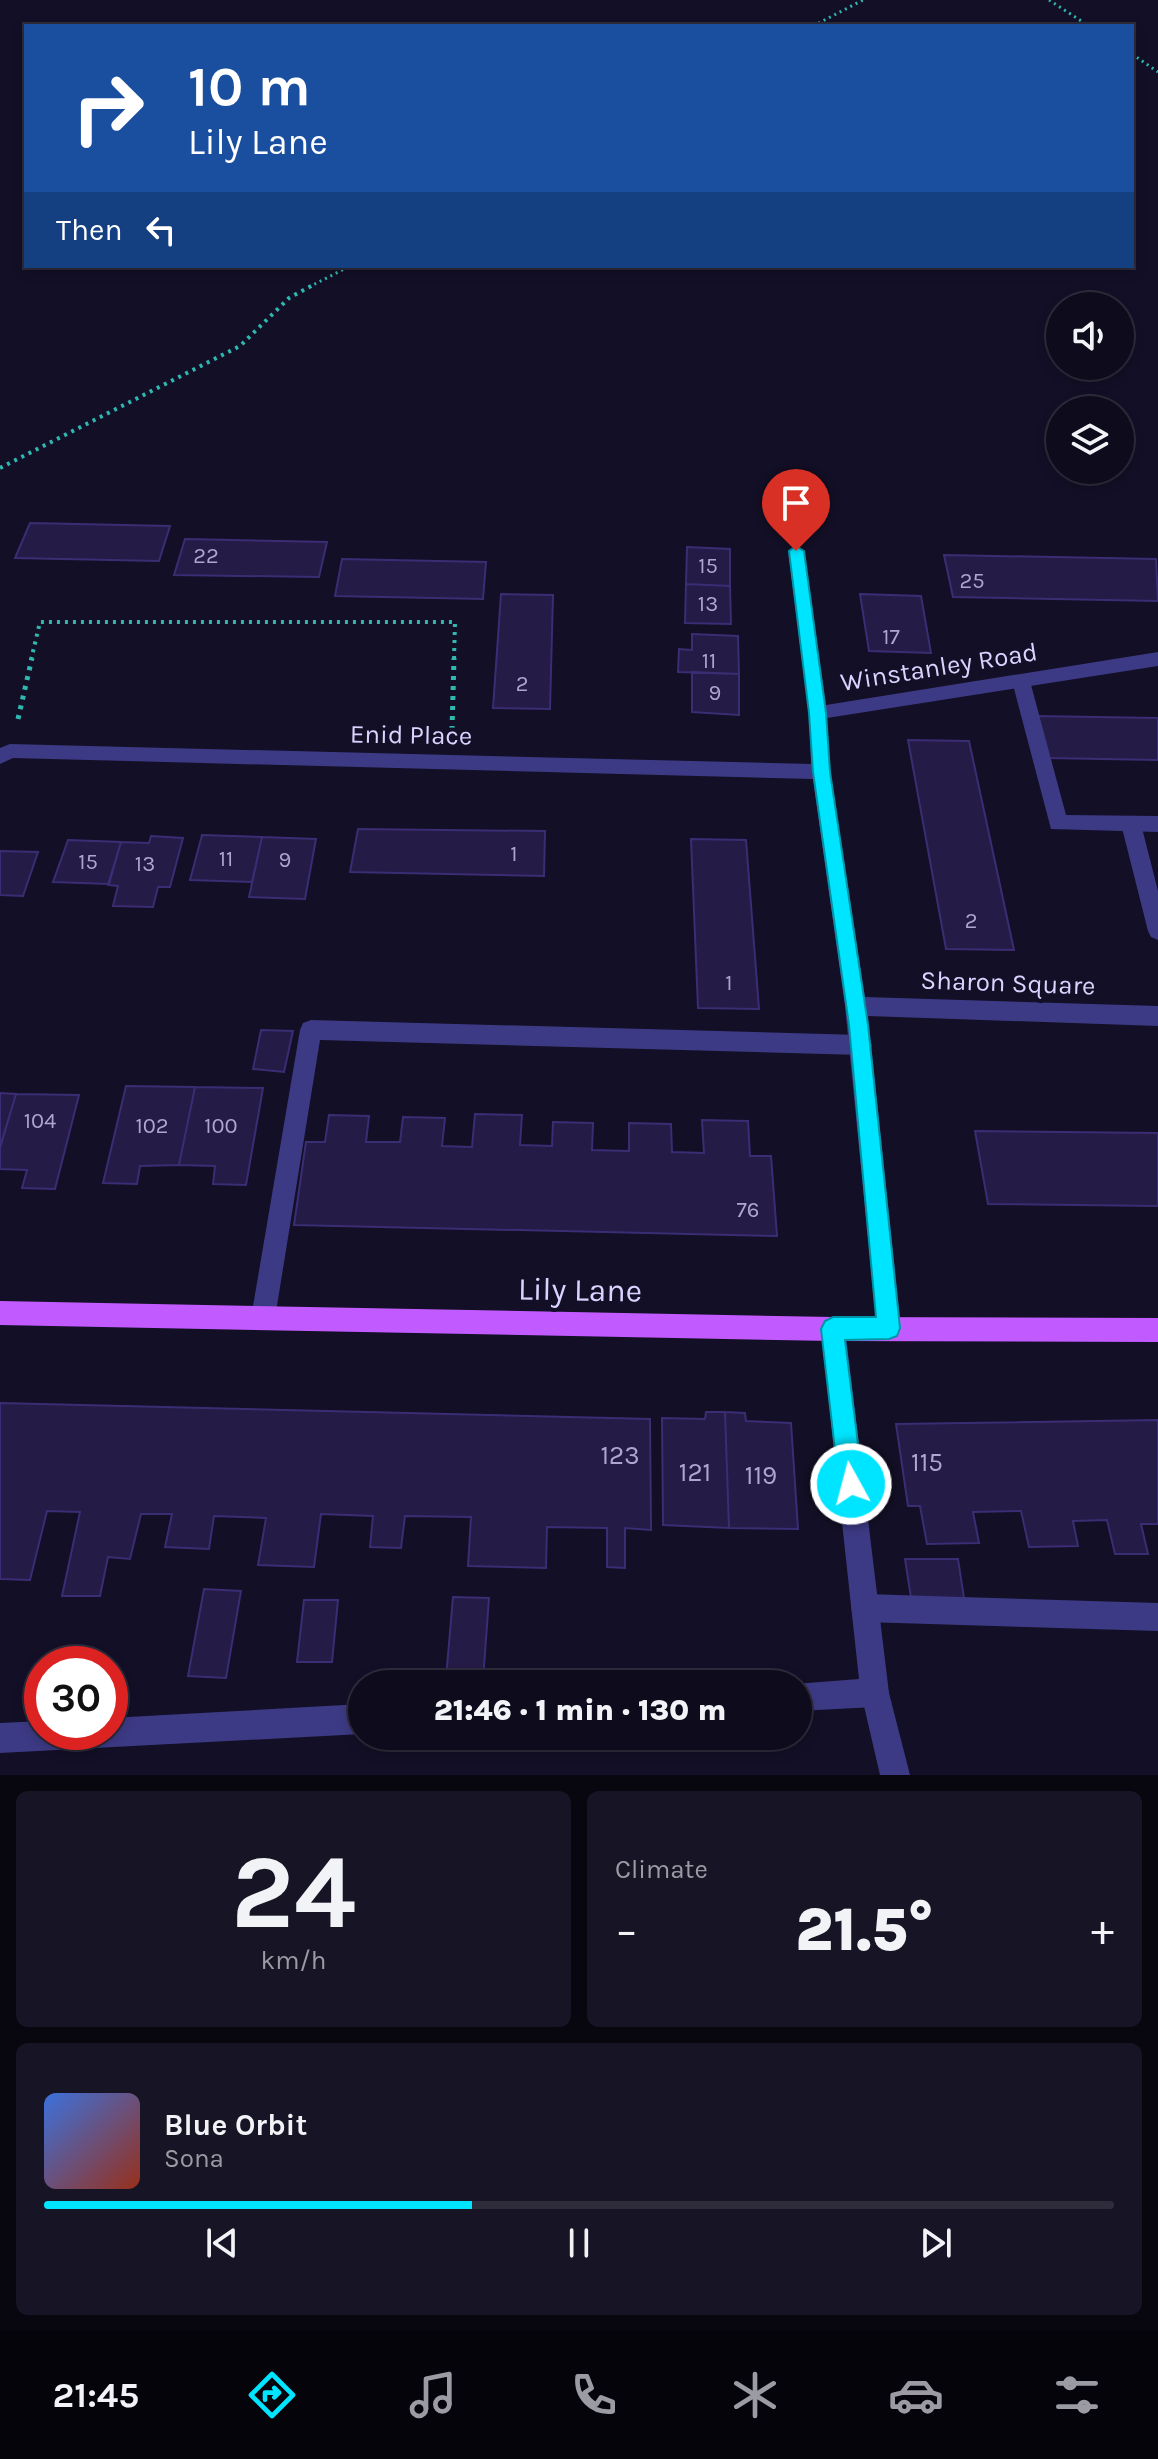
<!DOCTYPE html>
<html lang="en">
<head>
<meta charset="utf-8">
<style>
	body { margin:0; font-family:Karla,sans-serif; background:#171425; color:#f1f3f6; height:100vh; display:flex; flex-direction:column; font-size:30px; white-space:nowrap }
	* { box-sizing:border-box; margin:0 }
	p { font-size:26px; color:#9b9ba3 }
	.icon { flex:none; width:44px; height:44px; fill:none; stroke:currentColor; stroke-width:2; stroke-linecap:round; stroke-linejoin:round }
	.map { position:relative; height:1775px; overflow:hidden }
	.sheet { display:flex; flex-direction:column; gap:16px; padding:16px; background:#08060f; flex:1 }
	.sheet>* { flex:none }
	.hud { position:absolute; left:24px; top:24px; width:1110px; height:244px; border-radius:0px; box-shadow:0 4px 12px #0003,0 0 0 2px #2e2b3b; background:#1a4fa0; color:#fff; overflow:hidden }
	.fabs { position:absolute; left:1046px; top:292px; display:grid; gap:16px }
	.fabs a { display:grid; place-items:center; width:88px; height:88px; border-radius:50%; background:#0e0b1c; box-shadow:0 4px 12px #0003,0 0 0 2px #2e2b3b; font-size:40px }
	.speed { position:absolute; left:24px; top:1646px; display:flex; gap:16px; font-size:40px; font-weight:700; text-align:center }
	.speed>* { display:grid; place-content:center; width:104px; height:104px; border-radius:50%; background:#0e0b1c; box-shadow:0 4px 12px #0003,0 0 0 2px #2e2b3b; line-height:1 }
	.speed .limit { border:12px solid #d22; background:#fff; color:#111 }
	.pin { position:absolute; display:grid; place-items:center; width:68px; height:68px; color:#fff; margin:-82px -34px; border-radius:50% 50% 50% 0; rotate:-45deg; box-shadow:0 0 8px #0007 }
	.pin .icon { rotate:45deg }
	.me { position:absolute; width:88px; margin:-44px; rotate:353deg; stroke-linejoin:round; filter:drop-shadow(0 0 6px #0008) }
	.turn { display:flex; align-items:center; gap:28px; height:168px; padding:0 32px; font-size:36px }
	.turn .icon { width:104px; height:104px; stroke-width:2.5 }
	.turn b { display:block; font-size:56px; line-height:68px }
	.then { display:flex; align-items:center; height:76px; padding:0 32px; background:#0003; gap:16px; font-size:30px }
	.big { font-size:60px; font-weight:800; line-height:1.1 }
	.sheet .card { flex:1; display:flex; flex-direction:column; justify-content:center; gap:12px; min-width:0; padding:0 28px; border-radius:12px; background:#171425 }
	.sheet .dial { align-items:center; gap:0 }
	.dial b { font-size:104px; line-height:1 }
	.song { display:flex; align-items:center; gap:24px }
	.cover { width:96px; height:96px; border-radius:12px; background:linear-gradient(135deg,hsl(220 70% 55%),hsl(10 70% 35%)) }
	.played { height:8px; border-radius:4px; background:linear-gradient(90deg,#00e5ff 40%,#2e2b3b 40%) }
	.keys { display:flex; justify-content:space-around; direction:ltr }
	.heat { display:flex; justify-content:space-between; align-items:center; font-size:44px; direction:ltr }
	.sheet .tiles { flex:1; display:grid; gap:16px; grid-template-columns:1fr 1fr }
	.card:last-child { grid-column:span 2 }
	.trip { position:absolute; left:348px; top:1670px; width:464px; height:80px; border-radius:40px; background:#0e0b1c; box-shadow:0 4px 12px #0003,0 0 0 2px #2e2b3b; font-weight:800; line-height:80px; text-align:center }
	.tab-bar { display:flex; height:128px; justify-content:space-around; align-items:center; background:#06040b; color:#9b9ba3 }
	.tab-bar .icon { width:56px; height:56px }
	.tab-bar .current { color:#00e5ff }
	.tab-bar b { font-size:36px; color:#f1f3f6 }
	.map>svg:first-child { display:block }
	.building { fill:#241b47; stroke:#3b2d73; stroke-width:2 }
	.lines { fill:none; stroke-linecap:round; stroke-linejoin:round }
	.path-far2 { stroke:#2fb8b0; stroke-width:3; stroke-dasharray:2 4; stroke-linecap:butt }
	.path-far1 { stroke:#2fb8b0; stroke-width:4; stroke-dasharray:3 5; stroke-linecap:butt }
	.path { stroke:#2fb8b0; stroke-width:5; stroke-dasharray:4 6; stroke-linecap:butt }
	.lane { fill:#3d3a85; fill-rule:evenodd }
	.street { fill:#3d3a85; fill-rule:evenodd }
	.primary { fill:#c25bff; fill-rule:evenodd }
	.route { fill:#00e5ff; stroke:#0095a6; stroke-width:2 }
	.labels { text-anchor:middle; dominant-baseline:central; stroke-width:8; stroke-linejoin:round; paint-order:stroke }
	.number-label { font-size:22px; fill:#aca6d1 }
	.street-label { font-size:26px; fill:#d9d4ff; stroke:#130f26 }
	.near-number-label { font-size:26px; fill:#aca6d1 }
	.near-street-label { font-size:32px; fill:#d9d4ff; stroke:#130f26 }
</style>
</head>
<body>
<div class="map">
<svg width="1158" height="1775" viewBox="0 0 1158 1775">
	<rect width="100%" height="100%" fill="#130f26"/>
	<!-- building -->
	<path class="building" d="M30 523 170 526 159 561 15 558Z
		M185 539 327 542 319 577 174 575Z
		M687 547 730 549V586L686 584Z
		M944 555 1156 559 1158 601 953 597Z
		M342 559 486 562 483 599 335 596Z
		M686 584 730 586 731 624 685 623Z
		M501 594 553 595 550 709 493 708Z
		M860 594 921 596 931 653 869 651Z
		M692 634 738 636 739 674 678 672 679 649 692 650Z
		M692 672 739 674V715L692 712Z
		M1036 716 1158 718V760L1047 758Z
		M908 740 969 741 1014 950 946 949Z
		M358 829 545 831 544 876 350 872Z
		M202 835 262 837 252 882 190 880Z
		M151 836 183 838 170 887H158L153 907 113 906 118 886 108 885 121 842 149 843Z
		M262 837 316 839 305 899 249 897Z
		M691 839 746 840 759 1009 698 1008Z
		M68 840 121 842 109 884 53 882Z
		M0 851 38 852 23 896 0 895Z
		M261 1030 293 1031 284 1072 253 1069Z
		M126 1086 195 1087 179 1165 140 1166 137 1184 103 1183Z
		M195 1087 263 1088 246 1185 213 1184 215 1166 179 1165Z
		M0 1093 16 1094 0 1148Z
		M16 1094 79 1095 55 1189 22 1188 27 1170 0 1169V1147Z
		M475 1114 522 1115 520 1145 552 1146 553 1122 593 1123 592 1150 629 1151V1123L671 1124 672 1152 704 1153 702 1120 748 1121 750 1156H771L777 1236 294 1225 306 1142H325L329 1115 369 1116 366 1142H400L403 1117 445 1118 442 1146 472 1147Z
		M975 1131 1158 1133V1206L988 1204Z
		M0 1403 650 1419 651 1530 625 1528V1568L607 1567V1528L547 1527 546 1568 468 1566 471 1517 405 1516 401 1548 370 1547 373 1516 321 1514 314 1567 258 1565 266 1518 214 1516 209 1549 165 1547 172 1514H141L130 1559 108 1557 100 1596H62L80 1512 47 1511 30 1580 0 1579Z
		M706 1412H725L729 1528 663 1525 662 1418 705 1419Z
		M725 1412 745 1413 746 1421 791 1423 798 1529 729 1528Z
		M1158 1420V1524H1141L1148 1554H1115L1107 1520 1073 1521 1078 1546 1029 1547 1021 1511 973 1512 979 1543 927 1544 920 1506H908L896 1424Z
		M905 1559H958L964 1598H911Z
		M204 1589 241 1591 226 1678 188 1676Z
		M453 1597 489 1598 483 1680 446 1678Z
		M304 1600H338L332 1662H297Z"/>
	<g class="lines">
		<!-- path-far2 -->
		<path class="path-far2" d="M1049 0 1089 26
			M813 26 863 0
			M1132 54 1158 72
			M309 287 350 266"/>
		<!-- path-far1 -->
		<path class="path-far1" d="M0 468 240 346 289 298 313 285
			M31 660 40 622H455L454 660"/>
		<!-- path -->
		<path class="path" d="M18 719 32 658
			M452 730 454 658"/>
		<!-- lane -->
		<path class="lane" d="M1021 674 1030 681 1066 815 1158 816V832L1051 829 1012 681Z
			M311 1020 861 1035 869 1038 872 1045 869 1052 861 1055 320 1040 275 1318 272 1327 263 1330 254 1327 251 1318 300 1030 303 1023Z
			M865 1594 1158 1603V1631L865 1622 855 1618 851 1608 855 1598Z
			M875 1679 885 1683 889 1693 910 1775H880L861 1693 865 1683Z"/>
		<!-- street -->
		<path class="street" d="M796 545 804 551 826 705 1158 652V666L827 718 830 772 865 997 1158 1006V1026L868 1016 901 1328 898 1337 889 1340 880 1337 877 1328 845 1006 813 779 13 758 0 764V748L10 744 811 764 809 713 788 551Z
			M1131 816 1138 818 1141 824 1158 891V940L1151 937 1148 931 1121 824 1124 818Z
			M833 1317 842 1320 845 1329 889 1693 885 1703 875 1707 798 1711V1684H795L859 1679 821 1329 824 1320Z
			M362 1704V1734L0 1753V1723L42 1721V1732H110V1718Z"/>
		<!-- primary -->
		<path class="primary" d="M0 1301 833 1317 1158 1318V1342L833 1341 0 1325Z"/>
	</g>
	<!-- route -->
	<path class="route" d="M796 546 804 551 826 713 830 772 868 1025 900 1328 897 1336 889 1339 845 1340 863 1484 859 1493 851 1496 842 1493 839 1484 821 1329 825 1321 833 1317H876L849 1025 813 772 809 713 789 551Z"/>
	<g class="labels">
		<!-- number labels -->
		<g class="number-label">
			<text x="206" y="556">22</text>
			<text x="708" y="566">15</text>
			<text x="972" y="581">25</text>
			<text x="708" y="604">13</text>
			<text x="891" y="637">17</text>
			<text x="709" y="661">11</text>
			<text x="522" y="684">2</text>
			<text x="715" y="693">9</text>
			<text x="514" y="854">1</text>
			<text x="226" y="859">11</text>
			<text x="285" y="860">9</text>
			<text x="88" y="862">15</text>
			<text x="145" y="864">13</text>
			<text x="971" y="921">2</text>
			<text x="729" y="983">1</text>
			<text x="40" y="1121">104</text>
			<text x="152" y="1126">102</text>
			<text x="221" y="1126">100</text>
			<text x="748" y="1210">76</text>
		</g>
		<!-- street labels -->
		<g class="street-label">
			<text transform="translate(939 667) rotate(-9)">Winstanley Road</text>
			<text transform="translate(411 735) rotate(1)">Enid Place</text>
			<text transform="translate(1008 983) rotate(2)">Sharon Square</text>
		</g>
		<!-- near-number labels -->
		<g class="near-number-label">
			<text x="620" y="1455">123</text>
			<text x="927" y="1462">115</text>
			<text x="695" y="1472">121</text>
			<text x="761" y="1475">119</text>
		</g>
		<!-- near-street labels -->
		<g class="near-street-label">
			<text transform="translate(580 1290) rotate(1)">Lily Lane</text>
		</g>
	</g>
</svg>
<div class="fabs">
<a><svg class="icon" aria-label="sound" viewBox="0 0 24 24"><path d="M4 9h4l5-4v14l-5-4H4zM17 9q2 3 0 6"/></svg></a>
<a><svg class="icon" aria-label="layers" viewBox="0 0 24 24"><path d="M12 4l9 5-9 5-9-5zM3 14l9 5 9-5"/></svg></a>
</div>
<div class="speed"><div class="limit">30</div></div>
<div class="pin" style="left:796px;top:551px;background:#d93025"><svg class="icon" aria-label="arrive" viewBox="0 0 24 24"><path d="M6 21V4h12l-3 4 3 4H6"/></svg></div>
<svg class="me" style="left:851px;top:1484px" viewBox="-20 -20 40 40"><circle r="17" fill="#00e5ff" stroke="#fff" stroke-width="3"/><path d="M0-11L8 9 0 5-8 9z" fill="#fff"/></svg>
<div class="trip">21:46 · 1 min · 130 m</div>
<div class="hud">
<div class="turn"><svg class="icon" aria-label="right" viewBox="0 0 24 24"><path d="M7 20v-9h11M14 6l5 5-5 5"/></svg><div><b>10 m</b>Lily Lane</div></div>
<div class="then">Then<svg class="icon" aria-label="left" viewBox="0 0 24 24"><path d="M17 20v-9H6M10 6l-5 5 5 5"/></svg></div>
</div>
</div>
<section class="sheet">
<div class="tiles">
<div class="card dial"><b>24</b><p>km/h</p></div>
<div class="card"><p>Climate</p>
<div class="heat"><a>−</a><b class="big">21.5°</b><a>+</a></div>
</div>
<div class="card">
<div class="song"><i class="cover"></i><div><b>Blue Orbit</b><p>Sona</p></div></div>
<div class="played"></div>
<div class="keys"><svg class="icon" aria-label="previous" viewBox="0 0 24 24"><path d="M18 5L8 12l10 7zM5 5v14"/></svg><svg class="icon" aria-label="pause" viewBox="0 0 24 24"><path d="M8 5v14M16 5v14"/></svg><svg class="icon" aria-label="next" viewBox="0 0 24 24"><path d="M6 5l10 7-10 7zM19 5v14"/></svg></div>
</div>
</div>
</section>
<nav class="tab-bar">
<b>21:45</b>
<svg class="icon current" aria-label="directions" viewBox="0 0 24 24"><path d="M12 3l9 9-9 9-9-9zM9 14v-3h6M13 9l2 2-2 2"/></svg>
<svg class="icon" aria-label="music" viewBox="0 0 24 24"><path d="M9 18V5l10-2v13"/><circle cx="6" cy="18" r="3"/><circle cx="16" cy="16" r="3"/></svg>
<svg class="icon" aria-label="phone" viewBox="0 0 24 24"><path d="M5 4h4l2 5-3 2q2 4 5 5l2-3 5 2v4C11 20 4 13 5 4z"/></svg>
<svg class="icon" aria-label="climate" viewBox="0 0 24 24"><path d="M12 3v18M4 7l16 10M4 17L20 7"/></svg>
<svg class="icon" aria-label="car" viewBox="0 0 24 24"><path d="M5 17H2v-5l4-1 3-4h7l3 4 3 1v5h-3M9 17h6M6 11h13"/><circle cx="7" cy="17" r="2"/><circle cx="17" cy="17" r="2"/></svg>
<svg class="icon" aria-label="filters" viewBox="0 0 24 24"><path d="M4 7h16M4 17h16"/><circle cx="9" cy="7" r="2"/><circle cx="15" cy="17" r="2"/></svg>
</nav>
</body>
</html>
